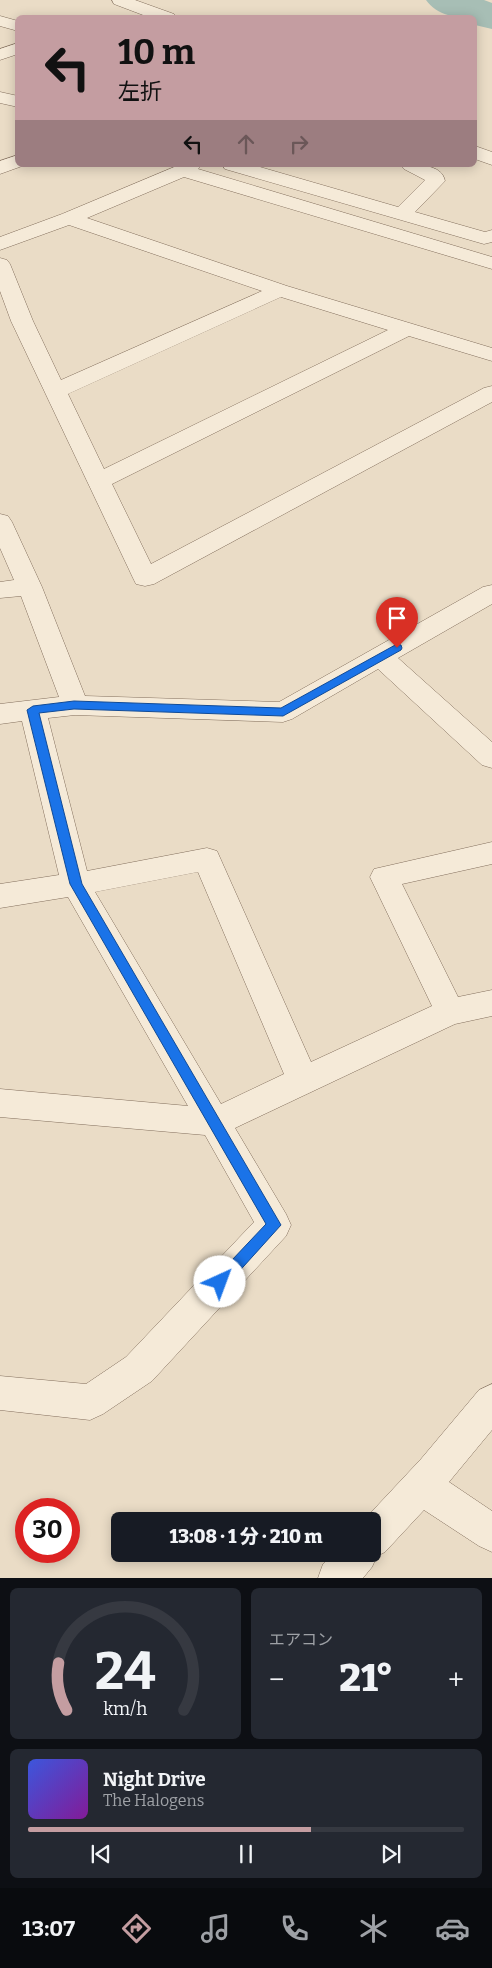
<!DOCTYPE html>
<html lang="ja">
<head>
<meta charset="utf-8">
<style>
	body { margin:0; font-family:Bitter,"Noto Sans JP",serif; background:#242831; color:#f1f3f6; height:100vh; display:flex; flex-direction:column; font-size:19px; white-space:nowrap }
	* { box-sizing:border-box; margin:0 }
	p { font-size:16px; color:#9ea1a6 }
	.icon { flex:none; width:28px; height:28px; fill:none; stroke:currentColor; stroke-width:2; stroke-linecap:round; stroke-linejoin:round }
	.map { position:relative; height:1578px; overflow:hidden }
	.side { display:flex; flex-direction:column; gap:10px; padding:10px; background:#0d0f14; flex:1 }
	.side>* { flex:none }
	.hud { position:absolute; left:15px; top:15px; width:462px; height:152px; border-radius:8px; box-shadow:0 2px 12px #0003; background:#c49da1; color:#111; overflow:hidden }
	.speed { position:absolute; left:15px; top:1498px; display:flex; gap:10px; font-size:25px; font-weight:700; text-align:center }
	.speed>* { display:grid; place-content:center; width:65px; height:65px; border-radius:50%; background:#171b24; box-shadow:0 2px 12px #0003; line-height:1 }
	.speed .limit { border:8px solid #d22; background:#fff; color:#111 }
	.pin { position:absolute; display:grid; place-items:center; width:42px; height:42px; color:#fff; margin:-51px -21px; border-radius:50% 50% 50% 0; rotate:-45deg; box-shadow:0 0 5px #0007 }
	.pin .icon { rotate:45deg }
	.me { position:absolute; width:55px; margin:-28px; rotate:43deg; stroke-linejoin:round; filter:drop-shadow(0 0 4px #0008) }
	.turn { display:flex; align-items:center; gap:18px; height:105px; padding:0 20px; font-size:22px }
	.turn .icon { width:65px; height:65px; stroke-width:2.5 }
	.turn b { display:block; font-size:35px; line-height:42px }
	.lanes { display:flex; align-items:center; height:48px; padding:0 20px; background:#0003; justify-content:center; gap:25px; direction:ltr }
	.lanes .off { opacity:.35 }
	.big { font-size:38px; font-weight:800; line-height:1.1 }
	.side .widget { flex:1; display:flex; flex-direction:column; justify-content:center; gap:8px; min-width:0; padding:0 18px; border-radius:8px; background:#242831 }
	.side .dial { align-items:center; gap:0 }
	.dial svg { height:130px; overflow:visible; fill:none; stroke:#363941; stroke-width:7; stroke-linecap:round; text-anchor:middle }
	.dial text { fill:#f1f3f6; stroke:none }
	.song { display:flex; align-items:center; gap:15px }
	.cover { width:60px; height:60px; border-radius:8px; background:linear-gradient(135deg,hsl(230 70% 55%),hsl(290 70% 35%)) }
	.played { height:5px; border-radius:2px; background:linear-gradient(90deg,#c49da1 65%,#363941 65%) }
	.keys { display:flex; justify-content:space-around; direction:ltr }
	.heat { display:flex; justify-content:space-between; align-items:center; font-size:28px; direction:ltr }
	.side .tiles { flex:1; display:grid; gap:10px; grid-template-columns:1fr 1fr }
	.widget:last-child { grid-column:span 2 }
	.trip { position:absolute; left:111px; top:1512px; width:270px; height:50px; border-radius:8px; background:#171b24; box-shadow:0 2px 12px #0003; font-weight:800; line-height:50px; text-align:center }
	.menu { display:flex; height:80px; justify-content:space-around; align-items:center; background:#090b0e; color:#9ea1a6 }
	.menu .icon { width:35px; height:35px }
	.menu .selected { color:#c49da1 }
	.menu b { font-size:22px; color:#f1f3f6 }
	.map>svg:first-child { display:block }
	.lines { fill:none; stroke-linecap:round; stroke-linejoin:round }
	.river { fill:#a7beb5; fill-rule:evenodd }
	.street-casing { stroke:#836f5d; stroke-width:1 }
	.street { fill:#f5ead8; fill-rule:evenodd }
	.route { fill:#1a73e8; stroke:#114b97 }
</style>
</head>
<body>
<div class="map">
<svg width="492" height="1578" viewBox="0 0 492 1578">
	<rect width="100%" height="100%" fill="#eadcc6"/>
	<g class="lines">
		<!-- river -->
		<path class="river" d="M426 0H484L492 3V29L475 25V18C457 18 437 16 426 0Z"/>
		<!-- street casing -->
		<g class="street-casing">
			<path id="street" d="M112 0H135L174 14 176 18H151L114 4Z
				M0 16 18 21V31L0 26Z
				M18 43V54L0 60V49Z
				M0 92 18 96V107L0 103Z
				M475 146 492 152V165L475 159Z
				M18 155V165H25L0 174V161Z
				M179 165H202L198 169 492 257V269L184 177 87 218 287 286 492 348V361L409 336 112 484 151 564 484 388 492 386V402L154 584 145 586 136 584 133 578 11 321 0 291V258L7 260 10 264 33 321 61 380 262 291 69 225 0 250V237L62 214ZM281 297 388 330 104 469 68 394Z
				M222 165H253L398 207 425 180 404 169 401 165C415 165 442 163 445 181L415 212 485 232 492 230V242L484 244 477 242 225 169Z
				M0 514 8 516 12 522 42 587 85 696 279 702 483 587 492 585V604L398 658 492 742V768L482 765 378 669 292 719 283 722 75 715 48 718 87 871 207 848 217 851 311 1062 432 1006 370 877 374 869 492 842V864L402 884 458 997 492 990V1016L455 1024 235 1128 286 1214 291 1225 286 1236 152 1381 103 1414 90 1420 0 1410V1376L86 1384 126 1357 254 1222 205 1135 0 1117V1089L188 1106 68 897 0 908V884L59 875 22 721 0 724V704L59 697 21 596 0 598V582L14 580 0 548ZM198 872 284 1074 221 1104 95 892Z
				M492 1384V1430L449 1482 492 1511V1552L479 1546 424 1510 385 1552 377 1556 372 1567 363 1578H318L323 1564 333 1554H372V1521H363L421 1459 479 1390Z"/>
		</g>
		<!-- street -->
		<use href="#street" class="street"/>
	</g>
	<!-- route -->
	<path class="route" d="M397 644 401 645 402 648 401 650 283 716 74 709 39 713 82 884 281 1225 225 1287 220 1289 215 1287 213 1282 215 1278 266 1224 70 884 27 710 33 706 74 701 281 708Z"/>
</svg>
<div class="speed"><div class="limit">30</div></div>
<div class="pin" style="left:397px;top:648px;background:#d93025"><svg class="icon" aria-label="arrive" viewBox="0 0 24 24"><path d="M6 21V4h12l-3 4 3 4H6"/></svg></div>
<svg class="me" style="left:220px;top:1282px" viewBox="-20 -20 40 40"><circle r="19" fill="#fff"/><path d="M0-13L10 11 0 6-10 11z" fill="#1a73e8"/></svg>
<div class="trip">13:08 · 1 分 · 210 m</div>
<div class="hud">
<div class="turn"><svg class="icon" aria-label="left" viewBox="0 0 24 24"><path d="M17 20v-9H6M10 6l-5 5 5 5"/></svg><div><b>10 m</b>左折</div></div>
<div class="lanes"><svg class="icon" aria-label="left" viewBox="0 0 24 24"><path d="M17 20v-9H6M10 6l-5 5 5 5"/></svg><svg class="icon off" aria-label="ahead" viewBox="0 0 24 24"><path d="M12 20V5M6 11l6-6 6 6"/></svg><svg class="icon off" aria-label="right" viewBox="0 0 24 24"><path d="M7 20v-9h11M14 6l5 5-5 5"/></svg></div>
</div>
</div>
<section class="side">
<div class="tiles">
<div class="widget dial"><svg viewBox="0 0 100 80">
<path d="M14 69A42 42 0 1 1 86 69"/>
<path d="M14 69A42 42 0 0 1 9 40" stroke="#c49da1"/>
<text x="50" y="56" font-size="32" font-weight="700">24</text>
<text x="50" y="72" font-size="11">km/h</text>
</svg></div>
<div class="widget"><p>エアコン</p>
<div class="heat"><a>−</a><b class="big">21°</b><a>+</a></div>
</div>
<div class="widget">
<div class="song"><i class="cover"></i><div><b>Night Drive</b><p>The Halogens</p></div></div>
<div class="played"></div>
<div class="keys"><svg class="icon" aria-label="previous" viewBox="0 0 24 24"><path d="M18 5L8 12l10 7zM5 5v14"/></svg><svg class="icon" aria-label="pause" viewBox="0 0 24 24"><path d="M8 5v14M16 5v14"/></svg><svg class="icon" aria-label="next" viewBox="0 0 24 24"><path d="M6 5l10 7-10 7zM19 5v14"/></svg></div>
</div>
</div>
</section>
<nav class="menu">
<b>13:07</b>
<svg class="icon selected" aria-label="directions" viewBox="0 0 24 24"><path d="M12 3l9 9-9 9-9-9zM9 14v-3h6M13 9l2 2-2 2"/></svg>
<svg class="icon" aria-label="music" viewBox="0 0 24 24"><path d="M9 18V5l10-2v13"/><circle cx="6" cy="18" r="3"/><circle cx="16" cy="16" r="3"/></svg>
<svg class="icon" aria-label="phone" viewBox="0 0 24 24"><path d="M5 4h4l2 5-3 2q2 4 5 5l2-3 5 2v4C11 20 4 13 5 4z"/></svg>
<svg class="icon" aria-label="climate" viewBox="0 0 24 24"><path d="M12 3v18M4 7l16 10M4 17L20 7"/></svg>
<svg class="icon" aria-label="car" viewBox="0 0 24 24"><path d="M5 17H2v-5l4-1 3-4h7l3 4 3 1v5h-3M9 17h6M6 11h13"/><circle cx="7" cy="17" r="2"/><circle cx="17" cy="17" r="2"/></svg>
</nav>
</body>
</html>
